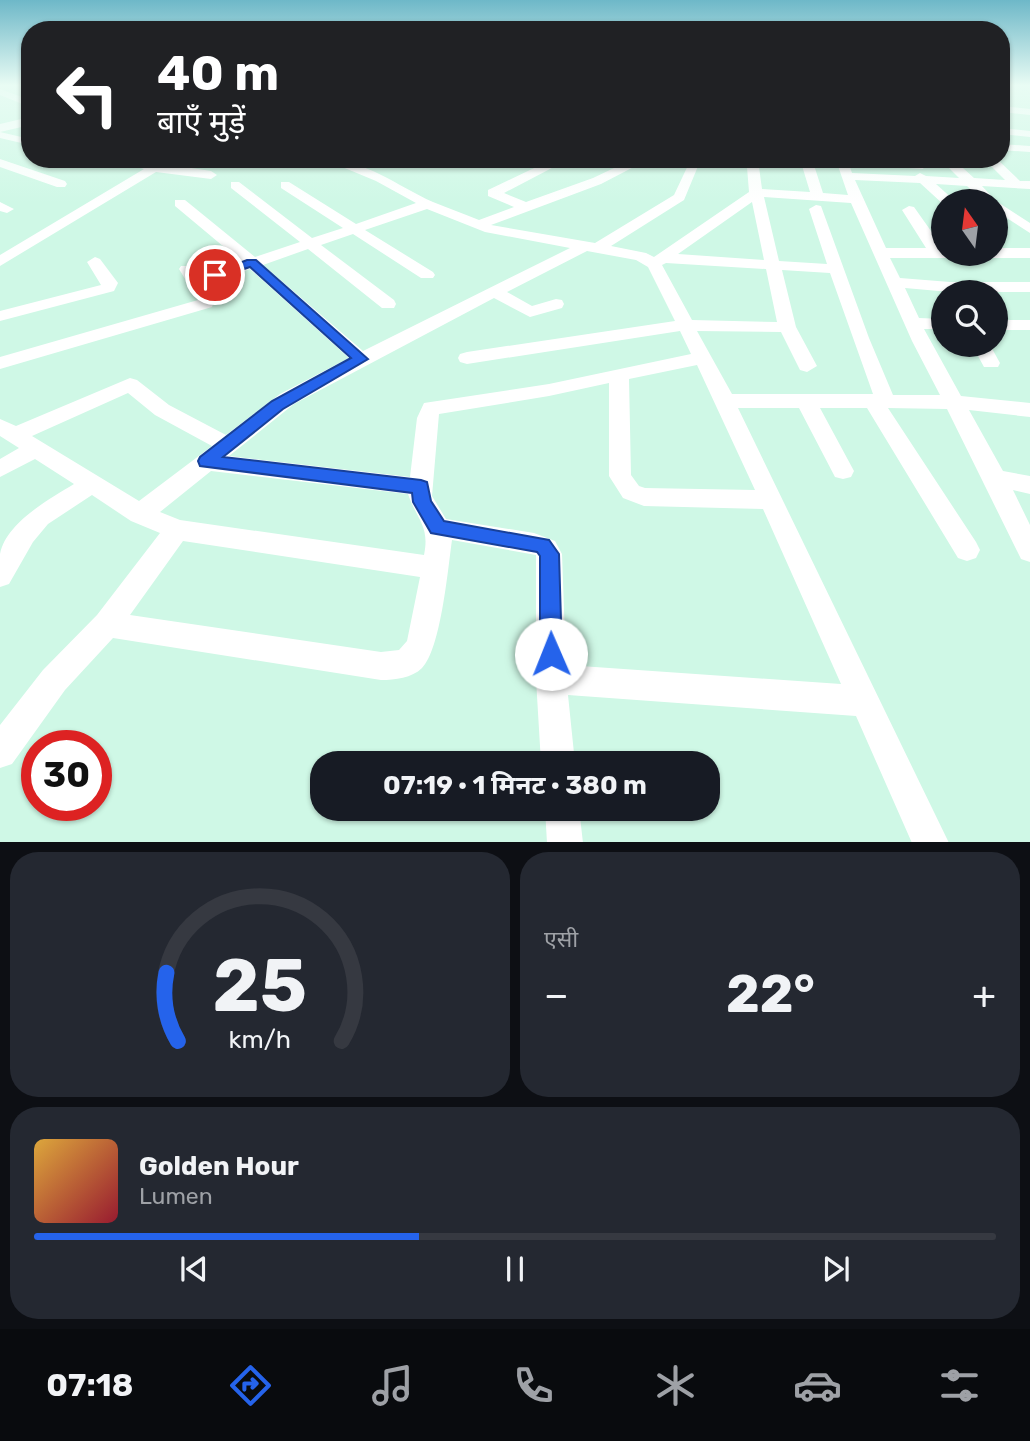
<!DOCTYPE html>
<html lang="hi">
<head>
<meta charset="utf-8">
<style>
	body { margin:0; font-family:Rubik,"Noto Sans Devanagari",sans-serif; background:#242831; color:#f1f3f6; height:100vh; display:flex; flex-direction:column; font-size:26px; white-space:nowrap }
	* { box-sizing:border-box; margin:0 }
	p { font-size:23px; color:#9ea1a6 }
	.icon { flex:none; width:38px; height:38px; fill:none; stroke:currentColor; stroke-width:2; stroke-linecap:round; stroke-linejoin:round }
	.map { position:relative; height:842px; overflow:hidden }
	.details { display:flex; flex-direction:column; gap:10px; padding:10px; background:#0d0f14; flex:1 }
	.details>* { flex:none }
	.hud { position:absolute; left:21px; top:21px; width:989px; height:147px; border-radius:28px; box-shadow:0 2px 5px #0004; background:#202124; color:#fff; overflow:hidden }
	.needle { width:46px; rotate:346deg }
	.tools { position:absolute; left:931px; top:189px; display:grid; gap:14px }
	.tools a { display:grid; place-items:center; width:77px; height:77px; border-radius:50%; background:#171b24; box-shadow:0 2px 5px #0004; font-size:35px }
	.speed { position:absolute; left:21px; top:730px; display:flex; gap:14px; font-size:35px; font-weight:700; text-align:center }
	.speed>* { display:grid; place-content:center; width:91px; height:91px; border-radius:50%; background:#171b24; box-shadow:0 2px 5px #0004; line-height:1 }
	.speed .limit { border:10px solid #d22; background:#fff; color:#111 }
	.pin { position:absolute; display:grid; place-items:center; width:60px; height:60px; color:#fff; margin:-30px; border:4px solid #fff; border-radius:50%; box-shadow:0 2px 7px #0007 }
	.me { position:absolute; width:77px; margin:-38px; rotate:359deg; stroke-linejoin:round; filter:drop-shadow(0 0 5px #0008) }
	.turn { display:flex; align-items:center; gap:24px; height:147px; padding:0 21px; font-size:32px }
	.turn .icon { width:91px; height:91px; stroke-width:2.5 }
	.turn b { display:block; font-size:49px; line-height:60px }
	.big { font-size:52px; font-weight:700; line-height:1.1 }
	.details .tile { flex:1; display:flex; flex-direction:column; justify-content:center; gap:10px; min-width:0; padding:0 24px; border-radius:28px; background:#242831 }
	.details .dial { align-items:center; gap:0 }
	.dial svg { height:182px; overflow:visible; fill:none; stroke:#363941; stroke-width:7; stroke-linecap:round; text-anchor:middle }
	.dial text { fill:#f1f3f6; stroke:none }
	.song { display:flex; align-items:center; gap:21px }
	.cover { width:84px; height:84px; border-radius:10px; background:linear-gradient(135deg,hsl(40 70% 55%),hsl(350 70% 35%)) }
	.played { height:7px; border-radius:4px; background:linear-gradient(90deg,#2563eb 40%,#363941 40%) }
	.keys { display:flex; justify-content:space-around; direction:ltr }
	.heat { display:flex; justify-content:space-between; align-items:center; font-size:38px; direction:ltr }
	.details .tiles { flex:1; display:grid; gap:10px; grid-template-columns:1fr 1fr }
	.tile:last-child { grid-column:span 2 }
	.trip { position:absolute; left:310px; top:751px; width:410px; height:70px; border-radius:28px; background:#171b24; box-shadow:0 2px 5px #0004; font-weight:700; line-height:70px; text-align:center }
	.menu { display:flex; height:112px; justify-content:space-around; align-items:center; background:#090b0e; color:#9ea1a6 }
	.menu .icon { width:49px; height:49px }
	.menu .on { color:#2563eb }
	.menu b { font-size:32px; color:#f1f3f6 }
	.map>svg:first-child { display:block }
	.lines { fill:none; stroke-linecap:round; stroke-linejoin:round }
	.minor { fill:#fff; fill-rule:evenodd }
	.major { fill:#fff; fill-rule:evenodd }
	.route { fill:#2563eb; stroke:#184099; stroke-width:2 }
</style>
</head>
<body>
<div class="map">
<svg width="1030" height="843" viewBox="0 0 1030 843">
	<rect width="100%" height="100%" fill="#cff8e6"/>
	<g class="lines">
		<!-- minor -->
		<path class="minor" d="M0 89 30 100V107L0 95Z
			M1001 106 1030 109V115L1001 112Z
			M1001 128 1030 131V137L1001 134Z
			M0 132 30 139V145L0 138Z
			M1001 144 1030 146V152L1001 150Z
			M0 159 65 181 67 184 65 187H57L0 167Z
			M111 159H133L211 171 217 175 211 179 156 172 0 266V255L144 169Z
			M323 159C365 159 397 186 433 202 448 208 464 214 479 220L514 207 488 196V190L553 159H569L504 193 526 202 593 178 633 159H649L601 184 491 225 595 243 674 195 691 159H701L684 200 611 246 646 253 654 257 749 192 747 167 753 163 759 167 762 189 810 192 800 159H812L823 193 848 195 837 163 824 159 919 162 925 166 923 169 849 164 852 173 915 176 920 173 926 176 959 178 940 159H953L974 178 1005 180 984 159H997L1020 181H1030V189L982 186 996 201 1030 223V233L996 211V201H983L967 186 936 184 955 201H943V204L920 183 855 180 886 248H926L902 210 909 206 914 207 943 248V254H996V248H1030V258H890L900 278 950 282H1030V292H950L905 288 919 318 943 319V329H924L961 396 1030 403V417L969 410 1003 471 1030 476V494L1013 490 1030 525V562L1021 559 947 409 888 408 976 542 980 550 976 558 967 561 958 558 867 408H820L854 471 851 477 843 479 835 477 799 408H738L949 843H912L856 716 568 695 575 763H541L536 679V555L452 540C448 568 441 649 422 668 412 678 395 680 381 680L113 638 65 690 12 764 0 768V725L43 670 97 615 160 533 131 521 92 495 48 524 33 542 9 584 0 587C0 577 0 564 0 554 6 523 49 499 74 484L35 459 0 477V459L19 448 0 436V419L16 426 130 378 137 380 169 405 226 435 280 394 349 358 250 269 206 284 215 298 212 307 0 369V357L198 300 179 269 181 266H193L200 276 242 262 175 206V200H185L255 257 300 242 231 188V182H239L312 238 343 228 281 188V182H289L356 224 416 203 376 181ZM764 197 851 203 912 341 940 395H893L869 338 821 206 816 205 809 209 827 264 779 261ZM752 202 764 260 678 254ZM427 209 485 232 570 248 363 351 263 265 308 249 382 308H394L396 304 394 300 321 245 353 234 421 278H433L435 275 433 272 365 230ZM587 251 636 260 648 267 675 321 467 352 460 354 458 358 460 362 467 364 680 331 691 354 549 384 424 403 417 418 410 477 229 456 294 404 494 298 530 317 562 308 564 304 562 300 556 299 532 306 507 292ZM666 263 766 269 777 322 692 320 662 265ZM782 270 830 273 873 394H732L697 331 781 332 800 370 807 372 817 366 796 327ZM697 365 755 490 645 488 639 486 631 475 629 379ZM609 383V476L623 498 644 506 763 509 841 684 566 665 562 554 555 541 534 533 446 519 432 496 439 414 549 396ZM128 393 155 415 212 446 139 501 32 436ZM211 471 408 494C417 520 430 526 424 555L180 520 160 512ZM183 541 420 577 407 641 399 650 381 652 130 615Z
			M0 202 14 209 7 213 0 211Z
			M95 257 100 259 118 283 114 291 0 321V311L101 285 87 262Z
			M996 320H1030V330H996Z
			M972 345H990L1000 363 998 367H984Z
			M545 808H579L583 843H547Z"/>
		<!-- major -->
		<path class="major" d="M30 117V125L0 132V124Z"/>
	</g>
	<!-- sky -->
	<linearGradient id="sky" x2="0" y2="1"><stop stop-color="#6eb8c8"/><stop offset="0.42" stop-color="#e9fcf4"/><stop offset="1" stop-color="#e9fcf4" stop-opacity="0"/></linearGradient>
	<rect width="1030" height="203" fill="url(#sky)"/>
	<!-- route -->
	<path class="route" d="M247 260H256L368 359 283 409 223 457 421 480 427 482 431 501 444 521 549 540 559 554 562 654 559 662 551 665 543 662 540 654V556L537 552 431 533 413 502 412 493 200 466 198 461 200 457 272 401 351 358 250 267 215 279 209 275Z"/>
</svg>
<div class="tools">
<a><svg class="needle" viewBox="-14 -14 28 28"><path d="M0-13l5 13h-10z" fill="#e53935"/><path d="M0 13l5-13h-10z" fill="#9ea1a6"/></svg></a>
<a><svg class="icon" aria-label="search" viewBox="0 0 24 24"><circle cx="10" cy="10" r="6"/><path d="M15 15l6 6"/></svg></a>
</div>
<div class="speed"><div class="limit">30</div></div>
<div class="pin" style="left:215px;top:275px;background:#d93025"><svg class="icon" aria-label="arrive" viewBox="0 0 24 24"><path d="M6 21V4h12l-3 4 3 4H6"/></svg></div>
<svg class="me" style="left:551px;top:654px" viewBox="-20 -20 40 40"><circle r="19" fill="#fff"/><path d="M0-13L10 11 0 6-10 11z" fill="#2563eb"/></svg>
<div class="trip">07:19 · 1 मिनट · 380 m</div>
<div class="hud">
<div class="turn"><svg class="icon" aria-label="left" viewBox="0 0 24 24"><path d="M17 20v-9H6M10 6l-5 5 5 5"/></svg><div><b>40 m</b>बाएँ मुड़ें</div></div>
</div>
</div>
<section class="details">
<div class="tiles">
<div class="tile dial"><svg viewBox="0 0 100 80">
<path d="M14 69A42 42 0 1 1 86 69"/>
<path d="M14 69A42 42 0 0 1 9 39" stroke="#2563eb"/>
<text x="50" y="56" font-size="32" font-weight="700">25</text>
<text x="50" y="72" font-size="11">km/h</text>
</svg></div>
<div class="tile"><p>एसी</p>
<div class="heat"><a>−</a><b class="big">22°</b><a>+</a></div>
</div>
<div class="tile">
<div class="song"><i class="cover"></i><div><b>Golden Hour</b><p>Lumen</p></div></div>
<div class="played"></div>
<div class="keys"><svg class="icon" aria-label="previous" viewBox="0 0 24 24"><path d="M18 5L8 12l10 7zM5 5v14"/></svg><svg class="icon" aria-label="pause" viewBox="0 0 24 24"><path d="M8 5v14M16 5v14"/></svg><svg class="icon" aria-label="next" viewBox="0 0 24 24"><path d="M6 5l10 7-10 7zM19 5v14"/></svg></div>
</div>
</div>
</section>
<nav class="menu">
<b>07:18</b>
<svg class="icon on" aria-label="directions" viewBox="0 0 24 24"><path d="M12 3l9 9-9 9-9-9zM9 14v-3h6M13 9l2 2-2 2"/></svg>
<svg class="icon" aria-label="music" viewBox="0 0 24 24"><path d="M9 18V5l10-2v13"/><circle cx="6" cy="18" r="3"/><circle cx="16" cy="16" r="3"/></svg>
<svg class="icon" aria-label="phone" viewBox="0 0 24 24"><path d="M5 4h4l2 5-3 2q2 4 5 5l2-3 5 2v4C11 20 4 13 5 4z"/></svg>
<svg class="icon" aria-label="climate" viewBox="0 0 24 24"><path d="M12 3v18M4 7l16 10M4 17L20 7"/></svg>
<svg class="icon" aria-label="car" viewBox="0 0 24 24"><path d="M5 17H2v-5l4-1 3-4h7l3 4 3 1v5h-3M9 17h6M6 11h13"/><circle cx="7" cy="17" r="2"/><circle cx="17" cy="17" r="2"/></svg>
<svg class="icon" aria-label="filters" viewBox="0 0 24 24"><path d="M4 7h16M4 17h16"/><circle cx="9" cy="7" r="2"/><circle cx="15" cy="17" r="2"/></svg>
</nav>
</body>
</html>
